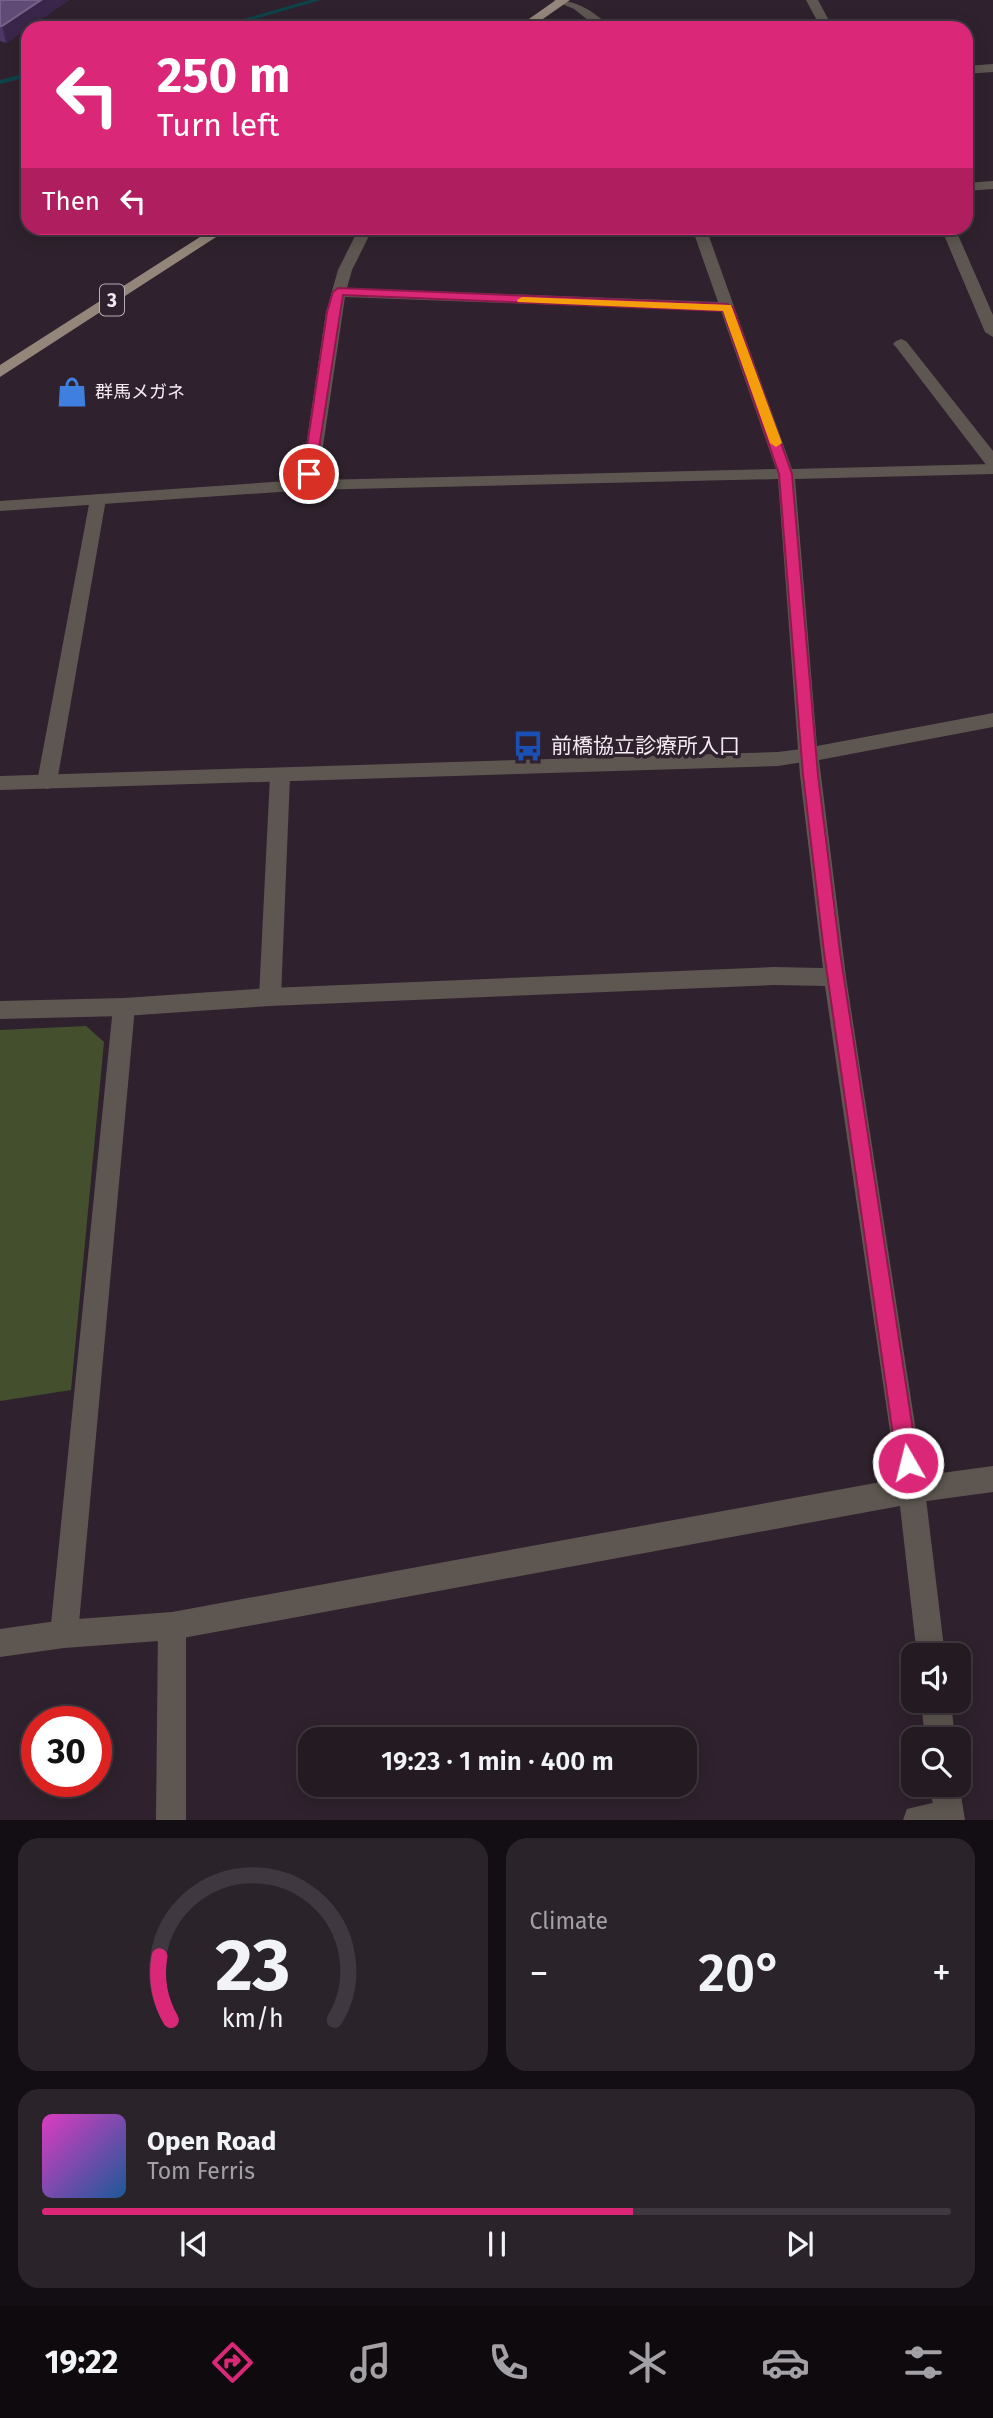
<!DOCTYPE html>
<html lang="en">
<head>
<meta charset="utf-8">
<style>
	body { margin:0; font-family:"Fira Sans","Noto Sans JP",sans-serif; background:#2b232a; color:#f1f3f6; height:100vh; display:flex; flex-direction:column; font-size:26px; white-space:nowrap }
	* { box-sizing:border-box; margin:0 }
	p { font-size:23px; color:#a3a1a5 }
	.icon { flex:none; width:38px; height:38px; fill:none; stroke:currentColor; stroke-width:2; stroke-linecap:round; stroke-linejoin:round }
	.map { position:relative; height:1820px; overflow:hidden }
	.sheet { display:flex; flex-direction:column; gap:18px; padding:18px; background:#130e13; flex:1 }
	.sheet>* { flex:none }
	.banner { position:absolute; left:21px; top:21px; width:952px; height:214px; border-radius:21px; box-shadow:0 4px 18px #0003,0 0 0 2px #403840; background:#db2777; color:#fff; overflow:hidden }
	.tools { position:absolute; left:901px; top:1643px; display:grid; gap:14px }
	.tools a { display:grid; place-items:center; width:70px; height:70px; border-radius:14px; background:#231a22; box-shadow:0 4px 18px #0003,0 0 0 2px #403840; font-size:35px }
	.speed { position:absolute; left:21px; top:1706px; display:flex; gap:14px; font-size:35px; font-weight:700; text-align:center }
	.speed>* { display:grid; place-content:center; width:91px; height:91px; border-radius:50%; background:#231a22; box-shadow:0 4px 18px #0003,0 0 0 2px #403840; line-height:1 }
	.speed .limit { border:10px solid #d22; background:#fff; color:#111 }
	.pin { position:absolute; display:grid; place-items:center; width:60px; height:60px; color:#fff; margin:-30px; border:4px solid #fff; border-radius:50%; box-shadow:0 2px 7px #0007 }
	.me { position:absolute; width:77px; margin:-38px; rotate:352deg; stroke-linejoin:round; filter:drop-shadow(0 0 5px #0008) }
	.turn { display:flex; align-items:center; gap:24px; height:147px; padding:0 21px; font-size:32px }
	.turn .icon { width:91px; height:91px; stroke-width:2.5 }
	.turn b { display:block; font-size:49px; line-height:60px }
	.then { display:flex; align-items:center; height:66px; padding:0 21px; background:#0003; gap:14px; font-size:26px }
	.big { font-size:52px; font-weight:600; line-height:1.1 }
	.sheet .card { flex:1; display:flex; flex-direction:column; justify-content:center; gap:10px; min-width:0; padding:0 24px; border-radius:21px; background:#2b232a }
	.sheet .dial { align-items:center; gap:0 }
	.dial svg { height:182px; overflow:visible; fill:none; stroke:#403840; stroke-width:7; stroke-linecap:round; text-anchor:middle }
	.dial text { fill:#f1f3f6; stroke:none }
	.song { display:flex; align-items:center; gap:21px }
	.cover { width:84px; height:84px; border-radius:10px; background:linear-gradient(135deg,hsl(310 70% 55%),hsl(210 70% 35%)) }
	.played { height:7px; border-radius:4px; background:linear-gradient(90deg,#db2777 65%,#403840 65%) }
	.keys { display:flex; justify-content:space-around; direction:ltr }
	.heat { display:flex; justify-content:space-between; align-items:center; font-size:38px; direction:ltr }
	.sheet .tiles { flex:1; display:grid; gap:18px; grid-template-columns:1fr 1fr }
	.card:last-child { grid-column:span 2 }
	.trip { position:absolute; left:298px; top:1727px; width:399px; height:70px; border-radius:21px; background:#231a22; box-shadow:0 4px 18px #0003,0 0 0 2px #403840; font-weight:600; line-height:70px; text-align:center }
	.tab-bar { display:flex; height:112px; justify-content:space-around; align-items:center; background:#0e0a0e; color:#a3a1a5 }
	.tab-bar .icon { width:49px; height:49px }
	.tab-bar .active { color:#db2777 }
	.tab-bar b { font-size:32px; color:#f1f3f6 }
	.map>svg:first-child { display:block }
	.green { fill:#44502d }
	.lines { fill:none; stroke-linecap:round; stroke-linejoin:round }
	.stream { fill:#0d434a; fill-rule:evenodd }
	.service { fill:#5e5751; fill-rule:evenodd }
	.minor { fill:#5e5751; fill-rule:evenodd }
	.tertiary { fill:#5e5751; fill-rule:evenodd }
	.primary { fill:#94867a; fill-rule:evenodd }
	.wall { fill:#4e3766 }
	.shaded-wall { fill:#3a264a }
	.building { fill:#604a76; stroke:#776389; stroke-width:2 }
	.route { fill:#db2777; stroke:#8e194d; stroke-width:2 }
	.slow { fill:#f59e0b }
	.labels { text-anchor:middle; dominant-baseline:central; stroke-width:7; stroke-linejoin:round; paint-order:stroke }
	.far-poi-label { font-size:18px; fill:#f3eaf2; stroke:#2f222e; text-anchor:start }
	.shield { fill:#2f222e; stroke:#b8aeb7; stroke-width:2 }
	.shield-label { font-size:19px; font-weight:bold; fill:#f3eaf2 }
	.poi-label { font-size:21px; fill:#f3eaf2; stroke:#2f222e; text-anchor:start }
</style>
</head>
<body>
<div class="map">
<svg width="993" height="1820" viewBox="0 0 993 1820">
	<rect width="100%" height="100%" fill="#2f222e"/>
	<!-- green -->
	<path class="green" d="M86 1026 104 1042 71 1390 0 1401V1030Z"/>
	<g class="lines">
		<!-- stream -->
		<path class="stream" d="M310 0H321L223 28H212Z
			M28 73V77L0 84V80Z"/>
		<!-- service -->
		<path class="service" d="M901 339 906 341 993 451V467L987 466 896 347 893 344 896 341Z
			M98 494 106 499 57 782 54 787 47 789 40 787 37 782 90 499Z
			M280 769 287 771 290 776 281 997 278 1003 270 1006 262 1003 259 997 270 776 273 771Z
			M124 998 132 1001 135 1007 78 1634 74 1644 64 1648 54 1644 50 1634 113 1007 116 1001Z
			M993 1466V1492L912 1503 902 1500 899 1490 902 1480 912 1477Z
			M172 1612 182 1616 186 1626V1820H156L158 1626 162 1616Z
			M949 1799 960 1803 964 1814 962 1820H903L907 1809Z"/>
		<!-- minor -->
		<path class="minor" d="M553 0C577 0 594 11 611 28H598L574 9Z
			M806 0H818L833 28H821Z
			M993 64V72L966 74V66Z
			M993 181V189L966 191V183Z
			M359 228H373L352 270 347 288 718 302 692 228H706L792 469 993 464V474L795 479 817 746 993 713V727L819 760 846 977 925 1490 945 1656H917L900 1506 172 1640 64 1648 0 1657V1629L64 1620 172 1612 897 1479 825 986 774 985 270 1006 124 1016 0 1019V1001L124 998 270 988 774 967 823 968 800 775 778 479 309 490 0 511V501L301 480 326 312 338 270ZM345 297 721 311 776 469 318 480Z
			M941 228H955L993 315V337L985 332Z
			M921 1701H951L955 1740H925Z
			M959 1783 965 1820H935L930 1785H959Z"/>
		<!-- tertiary -->
		<path class="tertiary" d="M809 748 816 750 819 755 816 760 778 766 0 790V776L778 752Z"/>
		<!-- primary -->
		<path class="primary" d="M556 0H570L530 28H516Z
			M214 228H230L0 377V365Z"/>
	</g>
	<!-- wall -->
	<path class="wall" d="M0 0H69L6 43 0 41Z"/>
	<!-- shaded-wall -->
	<path class="shaded-wall" d="M41 0H69L6 43 2 26Z"/>
	<!-- building -->
	<path class="building" d="M0 0H41L2 26H0Z"/>
	<!-- route -->
	<path class="route" d="M338 288 727 304 733 307 792 474 818 775 840 952 918 1463 915 1470 908 1473 900 1470 897 1463 824 952 803 775 779 474 723 311 343 295 315 474 309 477 303 474 327 312 333 292Z"/>
	<!-- slow -->
	<path class="slow" d="M522 297 731 305 782 443 776 447 770 443 723 311 518 302 517 300Z"/>
	<!-- icons -->
	<defs>
		<g id="shop-bare" transform="scale(2.415)"><path d="M-5-2.5h2.3a2.7 3.5 0 0 1 5.4 0H5L5.5 6h-11ZM-1.5-2.5h3a1.5 2.3 0 0 0-3 0Z" fill="#3f7fe0" stroke="#2f222e" stroke-width="2.5" paint-order="stroke"/></g>
		<g id="bus-bare" transform="scale(2.415)"><path d="M-5-6H5V4H4V6H2V4H-2V6H-4V4H-5ZM-3.5-4V0h7V-4ZM-3.5 1.2v1.5H-2V1.2ZM2 1.2v1.5H3.5V1.2Z" fill="#1a4fb4" stroke="#2f222e" stroke-width="2.5" paint-order="stroke"/></g>
	</defs>
	<g fill-rule="evenodd">
		<use href="#shop-bare" x="72" y="392"/>
		<use href="#bus-bare" x="528" y="746"/>
	</g>
	<g class="labels">
		<!-- far-poi labels -->
		<g class="far-poi-label">
			<text x="95" y="392">群馬メガネ</text>
		</g>
		<!-- shield labels -->
		<rect class="shield" x="100" y="284.5" width="24" height="31" rx="5"/>
		<g class="shield-label">
			<text x="112" y="300">3</text>
		</g>
		<!-- poi labels -->
		<g class="poi-label">
			<text x="551" y="746">前橋協立診療所入口</text>
		</g>
	</g>
</svg>
<div class="tools">
<a><svg class="icon" aria-label="sound" viewBox="0 0 24 24"><path d="M4 9h4l5-4v14l-5-4H4zM17 9q2 3 0 6"/></svg></a>
<a><svg class="icon" aria-label="search" viewBox="0 0 24 24"><circle cx="10" cy="10" r="6"/><path d="M15 15l6 6"/></svg></a>
</div>
<div class="speed"><div class="limit">30</div></div>
<div class="pin" style="left:309px;top:474px;background:#d93025"><svg class="icon" aria-label="arrive" viewBox="0 0 24 24"><path d="M6 21V4h12l-3 4 3 4H6"/></svg></div>
<svg class="me" style="left:908px;top:1463px" viewBox="-20 -20 40 40"><circle r="17" fill="#db2777" stroke="#fff" stroke-width="3"/><path d="M0-11L8 9 0 5-8 9z" fill="#fff"/></svg>
<div class="trip">19:23 · 1 min · 400 m</div>
<div class="banner">
<div class="turn"><svg class="icon" aria-label="left" viewBox="0 0 24 24"><path d="M17 20v-9H6M10 6l-5 5 5 5"/></svg><div><b>250 m</b>Turn left</div></div>
<div class="then">Then<svg class="icon" aria-label="left" viewBox="0 0 24 24"><path d="M17 20v-9H6M10 6l-5 5 5 5"/></svg></div>
</div>
</div>
<section class="sheet">
<div class="tiles">
<div class="card dial"><svg viewBox="0 0 100 80">
<path d="M14 69A42 42 0 1 1 86 69"/>
<path d="M14 69A42 42 0 0 1 9 41" stroke="#db2777"/>
<text x="50" y="56" font-size="32" font-weight="700">23</text>
<text x="50" y="72" font-size="11">km/h</text>
</svg></div>
<div class="card"><p>Climate</p>
<div class="heat"><a>−</a><b class="big">20°</b><a>+</a></div>
</div>
<div class="card">
<div class="song"><i class="cover"></i><div><b>Open Road</b><p>Tom Ferris</p></div></div>
<div class="played"></div>
<div class="keys"><svg class="icon" aria-label="previous" viewBox="0 0 24 24"><path d="M18 5L8 12l10 7zM5 5v14"/></svg><svg class="icon" aria-label="pause" viewBox="0 0 24 24"><path d="M8 5v14M16 5v14"/></svg><svg class="icon" aria-label="next" viewBox="0 0 24 24"><path d="M6 5l10 7-10 7zM19 5v14"/></svg></div>
</div>
</div>
</section>
<nav class="tab-bar">
<b>19:22</b>
<svg class="icon active" aria-label="directions" viewBox="0 0 24 24"><path d="M12 3l9 9-9 9-9-9zM9 14v-3h6M13 9l2 2-2 2"/></svg>
<svg class="icon" aria-label="music" viewBox="0 0 24 24"><path d="M9 18V5l10-2v13"/><circle cx="6" cy="18" r="3"/><circle cx="16" cy="16" r="3"/></svg>
<svg class="icon" aria-label="phone" viewBox="0 0 24 24"><path d="M5 4h4l2 5-3 2q2 4 5 5l2-3 5 2v4C11 20 4 13 5 4z"/></svg>
<svg class="icon" aria-label="climate" viewBox="0 0 24 24"><path d="M12 3v18M4 7l16 10M4 17L20 7"/></svg>
<svg class="icon" aria-label="car" viewBox="0 0 24 24"><path d="M5 17H2v-5l4-1 3-4h7l3 4 3 1v5h-3M9 17h6M6 11h13"/><circle cx="7" cy="17" r="2"/><circle cx="17" cy="17" r="2"/></svg>
<svg class="icon" aria-label="filters" viewBox="0 0 24 24"><path d="M4 7h16M4 17h16"/><circle cx="9" cy="7" r="2"/><circle cx="15" cy="17" r="2"/></svg>
</nav>
</body>
</html>
